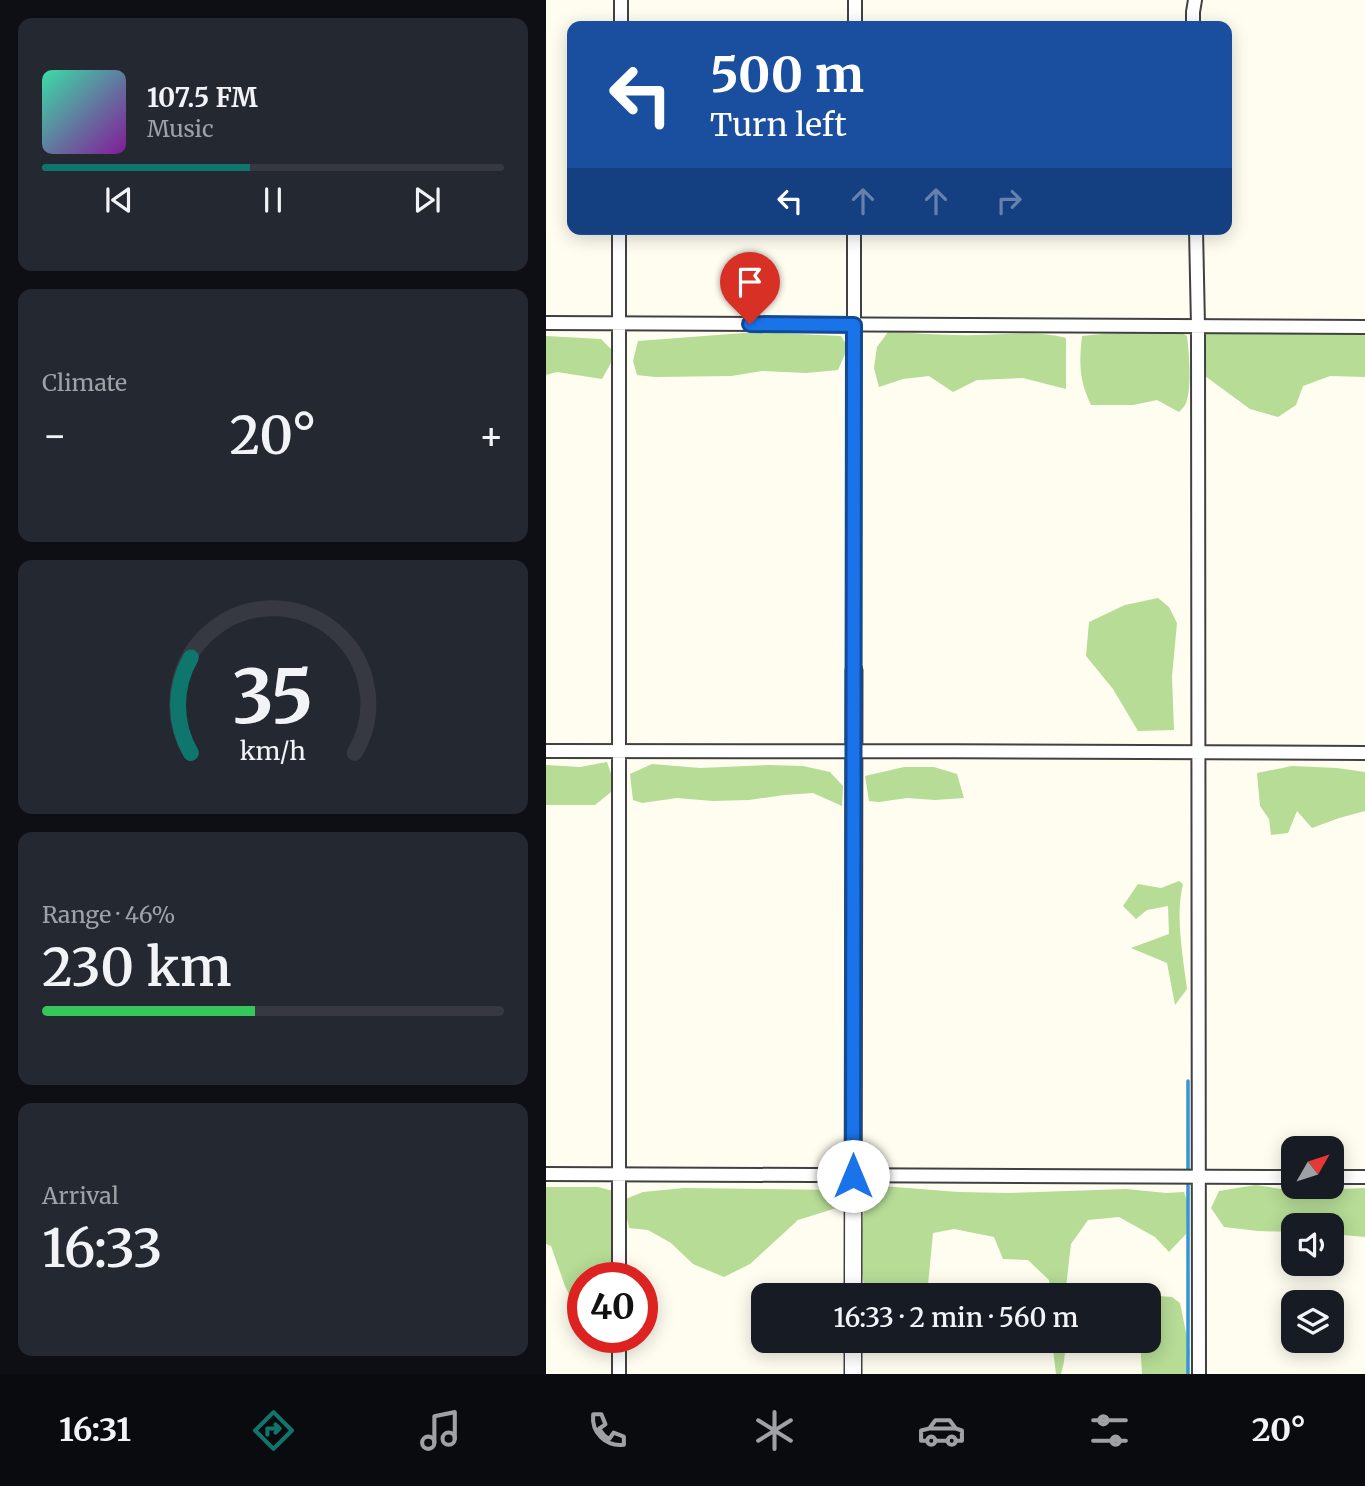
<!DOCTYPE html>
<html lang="en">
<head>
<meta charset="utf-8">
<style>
	body { margin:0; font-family:Merriweather,serif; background:#242831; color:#f1f3f6; height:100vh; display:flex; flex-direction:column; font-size:26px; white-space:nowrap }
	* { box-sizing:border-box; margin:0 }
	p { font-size:23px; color:#9ea1a6 }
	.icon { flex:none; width:38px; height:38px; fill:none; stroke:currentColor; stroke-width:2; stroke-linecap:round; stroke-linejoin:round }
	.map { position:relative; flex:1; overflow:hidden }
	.panel { display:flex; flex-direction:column; gap:18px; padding:18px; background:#0d0f14; width:546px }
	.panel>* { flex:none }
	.top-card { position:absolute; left:21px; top:21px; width:665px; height:214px; border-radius:14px; box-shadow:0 4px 18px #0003; background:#1a4fa0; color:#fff; overflow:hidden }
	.needle { width:46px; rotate:51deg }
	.tools { position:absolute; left:735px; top:1136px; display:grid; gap:14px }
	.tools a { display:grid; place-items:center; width:63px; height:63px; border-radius:14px; background:#171b24; box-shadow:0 4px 18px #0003; font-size:35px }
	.speed { position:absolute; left:21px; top:1262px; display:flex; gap:14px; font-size:35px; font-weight:700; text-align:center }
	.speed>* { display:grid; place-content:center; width:91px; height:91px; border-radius:50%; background:#171b24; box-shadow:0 4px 18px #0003; line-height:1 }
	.speed .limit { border:10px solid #d22; background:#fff; color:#111 }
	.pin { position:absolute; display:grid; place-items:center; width:60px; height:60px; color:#fff; margin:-72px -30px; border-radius:50% 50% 50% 0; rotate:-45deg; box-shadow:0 0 7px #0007 }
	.pin .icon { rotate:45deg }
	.me { position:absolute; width:77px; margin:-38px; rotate:0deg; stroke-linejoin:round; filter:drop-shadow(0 0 5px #0008) }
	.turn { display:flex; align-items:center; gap:24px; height:147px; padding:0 28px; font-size:32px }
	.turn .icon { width:91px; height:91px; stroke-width:2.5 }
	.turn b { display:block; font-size:49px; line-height:60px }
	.lanes { display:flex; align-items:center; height:66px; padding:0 28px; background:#0003; justify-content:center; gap:35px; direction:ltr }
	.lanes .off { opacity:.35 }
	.big { font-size:52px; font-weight:600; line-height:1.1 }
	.panel .tile { flex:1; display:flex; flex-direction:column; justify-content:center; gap:10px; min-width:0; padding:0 24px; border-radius:14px; background:#242831 }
	.panel .dial { align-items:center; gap:0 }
	.dial svg { height:182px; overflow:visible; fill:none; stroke:#363941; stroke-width:7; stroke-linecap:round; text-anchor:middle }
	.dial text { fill:#f1f3f6; stroke:none }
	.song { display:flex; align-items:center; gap:21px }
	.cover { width:84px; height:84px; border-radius:10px; background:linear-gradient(135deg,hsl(160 70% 55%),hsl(290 70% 35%)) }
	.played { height:7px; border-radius:4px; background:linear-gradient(90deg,#0f766e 45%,#363941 45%) }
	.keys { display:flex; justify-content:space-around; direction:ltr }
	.heat { display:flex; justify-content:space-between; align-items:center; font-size:38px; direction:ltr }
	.charge { height:10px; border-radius:5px; background:linear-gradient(90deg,#34c759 46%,#363941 0) }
	.trip { position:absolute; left:205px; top:1283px; width:410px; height:70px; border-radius:14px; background:#171b24; box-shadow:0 4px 18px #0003; font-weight:600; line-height:70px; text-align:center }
	.dock { display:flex; height:112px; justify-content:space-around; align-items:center; background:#090b0e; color:#9ea1a6 }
	.dock .icon { width:49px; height:49px }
	.dock .current { color:#0f766e }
	.dock b { font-size:32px; color:#f1f3f6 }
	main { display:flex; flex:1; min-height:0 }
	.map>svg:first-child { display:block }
	.forest { fill:#b6dc96 }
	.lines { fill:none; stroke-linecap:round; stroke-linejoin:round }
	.stream { stroke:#3795d2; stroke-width:3.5 }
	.minor-casing { stroke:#414141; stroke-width:16 }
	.tertiary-casing { stroke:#414141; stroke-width:19 }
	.minor { stroke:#fff; stroke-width:12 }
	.tertiary { stroke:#fff; stroke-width:16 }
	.route-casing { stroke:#114b97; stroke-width:18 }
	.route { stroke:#1a73e8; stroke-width:12 }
</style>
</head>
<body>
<main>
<section class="panel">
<div class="tile">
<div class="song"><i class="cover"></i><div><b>107.5 FM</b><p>Music</p></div></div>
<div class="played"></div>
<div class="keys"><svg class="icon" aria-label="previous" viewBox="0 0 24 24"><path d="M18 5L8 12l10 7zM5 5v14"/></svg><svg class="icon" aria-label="pause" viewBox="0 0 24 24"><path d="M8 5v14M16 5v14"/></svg><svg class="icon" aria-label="next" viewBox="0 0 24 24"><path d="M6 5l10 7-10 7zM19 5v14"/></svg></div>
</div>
<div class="tile"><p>Climate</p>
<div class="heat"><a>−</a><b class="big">20°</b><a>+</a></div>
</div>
<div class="tile dial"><svg viewBox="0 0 100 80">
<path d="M14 69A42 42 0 1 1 86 69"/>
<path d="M14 69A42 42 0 0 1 14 27" stroke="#0f766e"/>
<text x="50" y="56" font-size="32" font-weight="700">35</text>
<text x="50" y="72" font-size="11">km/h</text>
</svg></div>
<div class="tile"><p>Range · 46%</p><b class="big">230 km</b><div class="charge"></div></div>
<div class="tile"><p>Arrival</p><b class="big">16:33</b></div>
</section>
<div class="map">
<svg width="819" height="1374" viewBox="0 0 819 1374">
	<rect width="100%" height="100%" fill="#fffcf0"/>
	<!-- forest -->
	<path class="forest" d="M656 330 819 333V377L784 376 757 386 750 405 732 417 704 409 659 376 654 358Z
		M633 331 641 336C643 353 646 387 640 403 639 406 635 410 633 412L611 400 587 405H545C533 380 533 363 536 336 569 332 601 333 633 331Z
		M211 332 295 336 302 347 292 370 260 373 216 371 185 376 109 377 91 375 87 361 92 341Z
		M342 332C372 333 402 336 431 335 461 335 491 330 520 338V389L477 378 431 380 407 392 383 376 357 379 333 387 328 368 331 347Z
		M0 336 55 339 70 354 56 379 11 372 0 375Z
		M612 598 623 607 631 623 626 676 628 730 592 731 567 689 540 656 543 622 579 605Z
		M61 762 70 788 49 805H0V765L34 767Z
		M106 764 154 768 222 765 257 766 284 772 297 786 296 806 267 793 238 795 203 800 167 801 131 798 96 803 87 800 84 774Z
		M746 766 791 768 819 772V811L793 818 766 828 751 811 742 833 725 835 723 819 714 806 711 773Z
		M358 767H388L411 774 418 798 389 800 361 798 333 802 323 801 319 776Z
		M633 881 637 884C629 915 637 957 641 989L629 1005 621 963 585 948 623 934 622 906 601 910 590 919 577 906 592 884 615 888Z
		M710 1185 748 1191 819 1188V1237L786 1234V1225H747V1232L712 1231 678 1227 665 1208 673 1191Z
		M336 1186 412 1192 463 1193 580 1189 620 1193 638 1192 642 1203 640 1234 623 1252 609 1237 573 1217 542 1220 525 1244 519 1295H504L503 1280 482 1260 457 1259 448 1237 408 1229 387 1233 381 1295H322C310 1272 316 1221 320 1196Z
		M0 1187H52L67 1191 72 1277 37 1278V1304L28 1305 19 1286 5 1246 0 1244Z
		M138 1188 293 1190 300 1205 252 1220 204 1264 178 1277 147 1264 125 1243 102 1230 83 1228 77 1200 97 1192Z
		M613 1296 626 1297 634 1303 644 1352 641 1374H596L594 1341 602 1340V1307Z
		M506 1341H520L518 1362 515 1374H510Z"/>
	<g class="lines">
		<!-- stream -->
		<path class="stream" d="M642 1081V1374"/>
		<!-- minor casing -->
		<g class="minor-casing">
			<path id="minor" d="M75 26V0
				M309 26V0
				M647 26V12L649 0
				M650 229 652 326 653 1374
				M0 323 819 327
				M308 670V229
				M0 751C273 752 546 750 819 753
				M0 1174 747 1177
				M786 1177H819
				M73 1278V229
				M73 1374V1337"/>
		</g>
		<!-- tertiary casing -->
		<g class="tertiary-casing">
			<path id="tertiary" d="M307 1295 308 670
				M307 1374V1340"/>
		</g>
		<!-- minor -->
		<use href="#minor" class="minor"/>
		<!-- tertiary -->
		<use href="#tertiary" class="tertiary"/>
	</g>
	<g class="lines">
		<!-- route casing -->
		<g class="route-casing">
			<path id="route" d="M204 324 308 325 307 1176"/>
		</g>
		<!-- route -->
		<use href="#route" class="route"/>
	</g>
</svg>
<div class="tools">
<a><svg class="needle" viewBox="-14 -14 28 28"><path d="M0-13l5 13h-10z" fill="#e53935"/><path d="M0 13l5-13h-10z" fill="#9ea1a6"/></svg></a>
<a><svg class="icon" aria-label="sound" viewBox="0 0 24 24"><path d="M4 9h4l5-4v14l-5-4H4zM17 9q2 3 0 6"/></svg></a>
<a><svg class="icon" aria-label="layers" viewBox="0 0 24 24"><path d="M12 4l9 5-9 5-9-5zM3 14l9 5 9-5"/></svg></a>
</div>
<div class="speed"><div class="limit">40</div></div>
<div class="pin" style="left:204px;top:324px;background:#d93025"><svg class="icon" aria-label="arrive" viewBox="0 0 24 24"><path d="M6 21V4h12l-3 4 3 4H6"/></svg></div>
<svg class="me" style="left:307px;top:1176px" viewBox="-20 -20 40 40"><circle r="19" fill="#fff"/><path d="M0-13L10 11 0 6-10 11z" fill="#1a73e8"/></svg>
<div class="trip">16:33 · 2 min · 560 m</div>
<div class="top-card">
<div class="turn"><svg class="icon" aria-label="left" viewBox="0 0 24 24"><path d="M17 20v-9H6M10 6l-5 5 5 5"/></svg><div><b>500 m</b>Turn left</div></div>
<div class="lanes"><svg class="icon" aria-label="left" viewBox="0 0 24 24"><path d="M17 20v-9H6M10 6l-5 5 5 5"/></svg><svg class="icon off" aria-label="ahead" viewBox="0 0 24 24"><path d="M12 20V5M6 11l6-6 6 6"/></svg><svg class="icon off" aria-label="ahead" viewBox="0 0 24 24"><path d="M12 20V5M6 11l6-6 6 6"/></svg><svg class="icon off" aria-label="right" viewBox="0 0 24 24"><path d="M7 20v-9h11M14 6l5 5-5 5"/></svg></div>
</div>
</div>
</main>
<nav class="dock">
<b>16:31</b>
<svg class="icon current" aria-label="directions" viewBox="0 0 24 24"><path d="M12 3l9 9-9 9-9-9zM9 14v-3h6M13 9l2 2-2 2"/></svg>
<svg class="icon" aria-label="music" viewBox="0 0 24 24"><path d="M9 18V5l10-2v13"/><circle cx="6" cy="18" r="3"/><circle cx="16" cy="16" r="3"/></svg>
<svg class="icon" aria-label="phone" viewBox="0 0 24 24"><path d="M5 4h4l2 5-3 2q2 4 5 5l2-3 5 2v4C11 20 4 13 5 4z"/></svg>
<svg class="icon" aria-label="climate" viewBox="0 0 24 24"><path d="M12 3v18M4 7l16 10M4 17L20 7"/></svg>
<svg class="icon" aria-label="car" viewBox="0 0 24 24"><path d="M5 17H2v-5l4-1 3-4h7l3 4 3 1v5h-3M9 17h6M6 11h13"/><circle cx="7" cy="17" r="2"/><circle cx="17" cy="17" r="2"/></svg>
<svg class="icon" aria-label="filters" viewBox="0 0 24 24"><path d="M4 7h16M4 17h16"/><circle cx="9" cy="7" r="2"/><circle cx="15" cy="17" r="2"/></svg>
<b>20°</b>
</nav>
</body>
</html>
